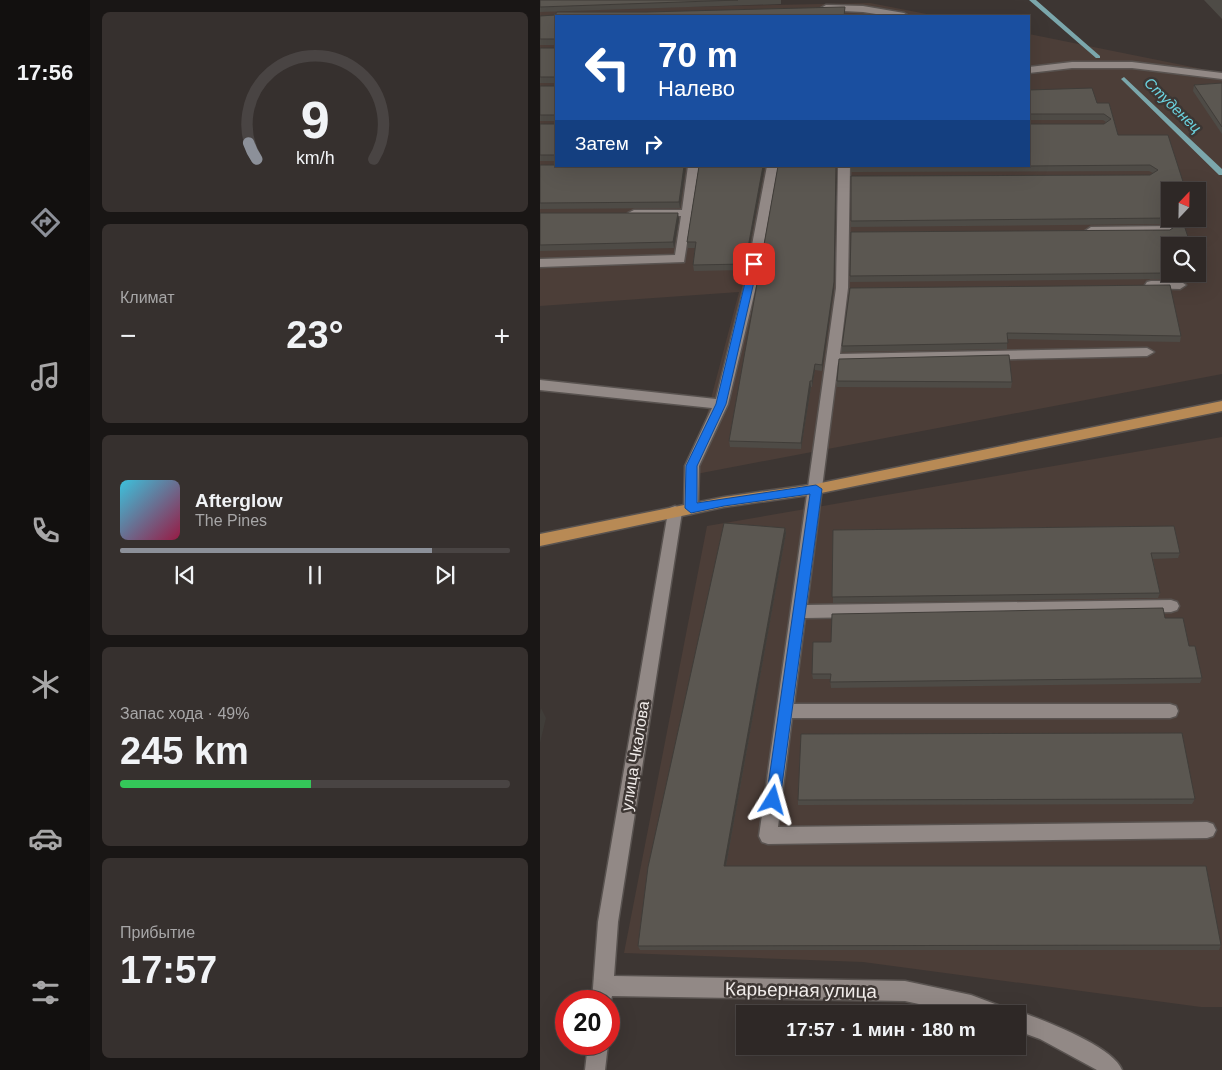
<!DOCTYPE html>
<html lang="ru">
<head>
<meta charset="utf-8">
<style>
	body { margin:0; font-family:Helvetica,sans-serif; background:#36302e; color:#f1f3f6; height:100vh; display:flex; flex-direction:column; font-size:19px; white-space:nowrap }
	* { box-sizing:border-box; margin:0 }
	p { font-size:16px; color:#a7a6a7 }
	.icon { flex:none; width:28px; height:28px; fill:none; stroke:currentColor; stroke-width:2; stroke-linecap:round; stroke-linejoin:round }
	.map { position:relative; flex:1; overflow:hidden }
	.details { display:flex; flex-direction:column; gap:12px; padding:12px; background:#191615; width:450px }
	.details>* { flex:none }
	.hud { position:absolute; left:15px; top:15px; width:475px; height:152px; border-radius:0px; box-shadow:0 5px 20px #0002,0 0 0 1px #494443; background:#1a4fa0; color:#fff; overflow:hidden }
	.needle { width:32px; rotate:22deg }
	.fabs { position:absolute; left:621px; top:182px; display:grid; gap:10px }
	.fabs a { display:grid; place-items:center; width:45px; height:45px; border-radius:0px; background:#2e2826; box-shadow:0 5px 20px #0002,0 0 0 1px #494443; font-size:25px }
	.speed { position:absolute; left:15px; top:990px; display:flex; gap:10px; font-size:25px; font-weight:700; text-align:center }
	.speed>* { display:grid; place-content:center; width:65px; height:65px; border-radius:50%; background:#2e2826; box-shadow:0 5px 20px #0002,0 0 0 1px #494443; line-height:1 }
	.speed .limit { border:8px solid #d22; background:#fff; color:#111 }
	.pin { position:absolute; display:grid; place-items:center; width:42px; height:42px; color:#fff; margin:-21px; border-radius:10px; box-shadow:0 2px 8px #0006 }
	.me { position:absolute; width:55px; margin:-28px; rotate:8deg; stroke-linejoin:round; filter:drop-shadow(0 0 4px #0008) }
	.turn { display:flex; align-items:center; gap:18px; height:105px; padding:0 20px; font-size:22px }
	.turn .icon { width:65px; height:65px; stroke-width:2.5 }
	.turn b { display:block; font-size:35px; line-height:42px }
	.then { display:flex; align-items:center; height:48px; padding:0 20px; background:#0003; gap:10px; font-size:19px }
	.big { font-size:38px; font-weight:600; line-height:1.1 }
	.details .widget { flex:1; display:flex; flex-direction:column; justify-content:center; gap:8px; min-width:0; padding:0 18px; border-radius:8px; background:#36302e }
	.details .dial { align-items:center; gap:0 }
	.dial svg { height:130px; overflow:visible; fill:none; stroke:#494443; stroke-width:7; stroke-linecap:round; text-anchor:middle }
	.dial text { fill:#f1f3f6; stroke:none }
	.song { display:flex; align-items:center; gap:15px }
	.cover { width:60px; height:60px; border-radius:8px; background:linear-gradient(135deg,hsl(190 70% 55%),hsl(340 70% 35%)) }
	.played { height:5px; border-radius:2px; background:linear-gradient(90deg,#8c9099 80%,#494443 80%) }
	.keys { display:flex; justify-content:space-around; direction:ltr }
	.heat { display:flex; justify-content:space-between; align-items:center; font-size:28px; direction:ltr }
	.charge { height:8px; border-radius:4px; background:linear-gradient(90deg,#34c759 49%,#494443 0) }
	.trip { position:absolute; left:196px; top:1005px; width:290px; height:50px; border-radius:0px; background:#2e2826; box-shadow:0 5px 20px #0002,0 0 0 1px #494443; font-weight:600; line-height:50px; text-align:center }
	main { display:flex; flex:1; min-height:0 }
	.dock { display:flex; flex-direction:column; width:90px; justify-content:space-around; align-items:center; background:#12100f; color:#a7a6a7 }
	.dock .icon { width:35px; height:35px }
	.dock .current { color:#8c9099 }
	.dock b { font-size:22px; color:#f1f3f6 }
	.map>svg:first-child { display:block }
	.built { fill:#4c3e38; fill-rule:evenodd }
	.lines { fill:none; stroke-linecap:round; stroke-linejoin:round }
	.stream { fill:#7ba7ac; fill-rule:evenodd }
	.minor-casing { stroke:#595350; stroke-width:3 }
	.major-casing { stroke:#595350; stroke-width:3 }
	.minor { fill:#928986; fill-rule:evenodd }
	.major { fill:#b88a55; fill-rule:evenodd }
	.wall { fill:#4e4b46 }
	.shaded-wall { fill:#403d39 }
	.building { fill:#5b5751; stroke:#403d39 }
	.route { fill:#1a73e8; stroke:#114b97 }
	.labels { text-anchor:middle; dominant-baseline:central; stroke-width:5; stroke-linejoin:round; paint-order:stroke }
	.far-water-label { font-size:15px; font-style:italic; fill:#6bd2df; stroke:#3d3633 }
	.street-label { font-size:16px; fill:#f1ecea; stroke:#3d3633 }
	.near-street-label { font-size:19px; fill:#f1ecea; stroke:#3d3633 }
</style>
</head>
<body>
<main>
<nav class="dock">
<b>17:56</b>
<svg class="icon current" aria-label="directions" viewBox="0 0 24 24"><path d="M12 3l9 9-9 9-9-9zM9 14v-3h6M13 9l2 2-2 2"/></svg>
<svg class="icon" aria-label="music" viewBox="0 0 24 24"><path d="M9 18V5l10-2v13"/><circle cx="6" cy="18" r="3"/><circle cx="16" cy="16" r="3"/></svg>
<svg class="icon" aria-label="phone" viewBox="0 0 24 24"><path d="M5 4h4l2 5-3 2q2 4 5 5l2-3 5 2v4C11 20 4 13 5 4z"/></svg>
<svg class="icon" aria-label="climate" viewBox="0 0 24 24"><path d="M12 3v18M4 7l16 10M4 17L20 7"/></svg>
<svg class="icon" aria-label="car" viewBox="0 0 24 24"><path d="M5 17H2v-5l4-1 3-4h7l3 4 3 1v5h-3M9 17h6M6 11h13"/><circle cx="7" cy="17" r="2"/><circle cx="17" cy="17" r="2"/></svg>
<svg class="icon" aria-label="filters" viewBox="0 0 24 24"><path d="M4 7h16M4 17h16"/><circle cx="9" cy="7" r="2"/><circle cx="15" cy="17" r="2"/></svg>
</nav>
<section class="details">
<div class="widget dial"><svg viewBox="0 0 100 80">
<path d="M14 69A42 42 0 1 1 86 69"/>
<path d="M14 69A42 42 0 0 1 9 59" stroke="#8c9099"/>
<text x="50" y="56" font-size="32" font-weight="700">9</text>
<text x="50" y="72" font-size="11">km/h</text>
</svg></div>
<div class="widget"><p>Климат</p>
<div class="heat"><a>−</a><b class="big">23°</b><a>+</a></div>
</div>
<div class="widget">
<div class="song"><i class="cover"></i><div><b>Afterglow</b><p>The Pines</p></div></div>
<div class="played"></div>
<div class="keys"><svg class="icon" aria-label="previous" viewBox="0 0 24 24"><path d="M18 5L8 12l10 7zM5 5v14"/></svg><svg class="icon" aria-label="pause" viewBox="0 0 24 24"><path d="M8 5v14M16 5v14"/></svg><svg class="icon" aria-label="next" viewBox="0 0 24 24"><path d="M6 5l10 7-10 7zM19 5v14"/></svg></div>
</div>
<div class="widget"><p>Запас хода · 49%</p><b class="big">245 km</b><div class="charge"></div></div>
<div class="widget"><p>Прибытие</p><b class="big">17:57</b></div>
</section>
<div class="map">
<svg width="682" height="1070" viewBox="0 0 682 1070">
	<rect width="100%" height="100%" fill="#3d3633"/>
	<!-- built -->
	<path class="built" d="M330 3 397 16H16V166H489V34L682 73V374L151 475 199 292 0 306V10ZM630 191H658V219H630ZM630 246H658V274H630Z
		M682 437V1007H661L323 962 84 953 167 526Z"/>
	<g class="lines">
		<!-- stream -->
		<path class="stream" d="M489 0H496L560 56V58H556Z
			M584 77 682 169V175H679L582 80 581 79Z"/>
		<!-- minor casing -->
		<g class="minor-casing">
			<path id="minor" d="M286 5 323 6 364 13 369 16H349L323 12 283 10 281 8Z
				M532 62H592L682 73V79L592 68H532L489 73V67Z
				M148 166H159L144 262 0 267V259L135 255 141 216H94L88 213 94 210H142Z
				M227 166H238L217 282 188 404 159 466 158 508 156 512 151 514 146 512 144 508 145 466 172 408 0 390V380L176 399 205 282Z
				M298 166H310L308 288 300 354 607 348 614 352 607 356 298 363 267 605 631 600 637 602 639 606 637 610 631 612 265 618 254 704H630L636 706 638 711 636 716 630 718H252L238 827 667 822 673 824 676 830 673 836 667 838 228 844 222 842 219 836 296 288Z
				M629 226 633 228 635 230 633 232 551 235 545 231 551 227Z
				M611 281H640L646 285 640 289 607 288 605 285 607 282Z
				M135 506 140 508 142 512 78 922 74 976 365 981 431 995 463 1007 466 1014H425L365 1001 72 996 69 1008V1001H52L58 922 128 512 130 508Z
				M478 1011C503 1020 573 1046 582 1070H557L500 1039 478 1031V1014H471Z
				M48 1044H68L65 1070H45Z"/>
		</g>
		<!-- major casing -->
		<g class="major-casing">
			<path id="major" d="M682 401V411L276 494 184 507 0 546V534L184 497 276 484Z"/>
		</g>
		<!-- minor -->
		<use href="#minor" class="minor"/>
		<!-- major -->
		<use href="#major" class="major"/>
	</g>
	<!-- wall -->
	<path class="wall" d="M0 0H241V4L0 12Z
		M664 0H682V19Z
		M305 13V16H16V161H0V124H16V121H0V86H16V83H0V48H16V45H0V16Z
		M682 83V134L653 91 654 85Z
		M489 90 557 103H569L578 135H628L630 191V219H642L630 246V272H627L626 279 310 282 311 232 630 230 634 227 629 224 311 227V176L610 175 613 173 609 171 311 172V166H489V124H564L566 122 563 120H489Z
		M0 165 16 166H146L140 208 0 209Z
		M159 166H225L205 270 154 271 153 265 155 248H148L147 242Z
		M0 213 139 219 134 248 0 251Z
		M294 288 282 371 275 370 272 387H271L261 449 190 447 189 441Z
		M310 288 641 336 640 342 467 339V349L302 352V346Z
		M297 381 472 382 471 388 297 387Z
		M245 528 246 533 186 866 681 945 679 950H100L98 946Z
		M293 530 640 553 638 558 613 559 620 593 618 598 293 603Z
		M625 618 649 646 662 678 660 683 291 688 290 679H273L272 674 291 642Z
		M655 799 652 804 258 805V800Z"/>
	<!-- shaded-wall -->
	<path class="shaded-wall" d="M144 166H146L140 208 139 202Z
		M223 166H225L205 270V264Z
		M297 166 294 288 282 371V365Z
		M138 213 139 219 134 248 133 242Z
		M275 364V370L272 387V381Z
		M270 381 271 387 261 449V443Z
		M245 528 246 533 185 871 184 866Z
		M1 708 6 718 0 743V714Z"/>
	<!-- building -->
	<path class="building" d="M0 0H198L0 7Z
		M302 7H305L304 16H16V157L15 155H0V124H16V115H0V86H16V77H0V48H16V39H0V16L15 15 17 12H106Z
		M682 83V127L654 85Z
		M552 88 557 103H569L578 135H628L646 191H630V218L311 221V176L610 175 618 170 610 165 489 166V124H564L571 119 564 114H490L489 115V90Z
		M16 164V166H144L139 202 0 203V165H15Z
		M159 166H223L205 264 153 265 156 242H147Z
		M238 166H296L294 282 282 365 275 364 272 381H270L261 443 189 441Z
		M0 213H138L133 242 0 245Z
		M631 219H642L651 246H630V266H626L627 273 310 276 311 232 630 230 638 224Z
		M630 285 641 336 467 333 468 343 302 346 310 288Z
		M469 355 472 382 297 381 299 359Z
		M184 523 245 528 184 866H666L681 945 98 946 108 867Z
		M634 526 640 553H611L620 593 292 597 293 530Z
		M623 608 625 618H643L649 646H655L662 678 290 682 291 674H272L273 642H291L292 614Z
		M642 733 655 799 258 800 261 734Z"/>
	<!-- route -->
	<path class="route" d="M210 262H214L218 264 186 404 157 466V503L276 485 282 489 240 800 238 805 233 806 228 805 226 800 270 494 184 506 151 513 145 508 146 466 176 404Z"/>
	<g class="labels">
		<!-- far-water labels -->
		<g class="far-water-label">
			<text transform="translate(633 105) rotate(44)">Студенец</text>
		</g>
		<!-- street labels -->
		<g class="street-label">
			<text transform="translate(95 756) rotate(-81)">улица Чкалова</text>
		</g>
		<!-- near-street labels -->
		<g class="near-street-label">
			<text transform="translate(261 990) rotate(1)">Карьерная улица</text>
		</g>
	</g>
</svg>
<div class="fabs">
<a><svg class="needle" viewBox="-14 -14 28 28"><path d="M0-13l5 13h-10z" fill="#e53935"/><path d="M0 13l5-13h-10z" fill="#a7a6a7"/></svg></a>
<a><svg class="icon" aria-label="search" viewBox="0 0 24 24"><circle cx="10" cy="10" r="6"/><path d="M15 15l6 6"/></svg></a>
</div>
<div class="speed"><div class="limit">20</div></div>
<div class="pin" style="left:214px;top:264px;background:#d93025"><svg class="icon" aria-label="arrive" viewBox="0 0 24 24"><path d="M6 21V4h12l-3 4 3 4H6"/></svg></div>
<svg class="me" style="left:233px;top:800px" viewBox="-20 -20 40 40"><path d="M0-17L14 15 0 8-14 15z" fill="#1a73e8" stroke="#fff" stroke-width="4"/></svg>
<div class="trip">17:57 · 1 мин · 180 m</div>
<div class="hud">
<div class="turn"><svg class="icon" aria-label="left" viewBox="0 0 24 24"><path d="M17 20v-9H6M10 6l-5 5 5 5"/></svg><div><b>70 m</b>Налево</div></div>
<div class="then">Затем<svg class="icon" aria-label="right" viewBox="0 0 24 24"><path d="M7 20v-9h11M14 6l5 5-5 5"/></svg></div>
</div>
</div>
</main>
</body>
</html>
